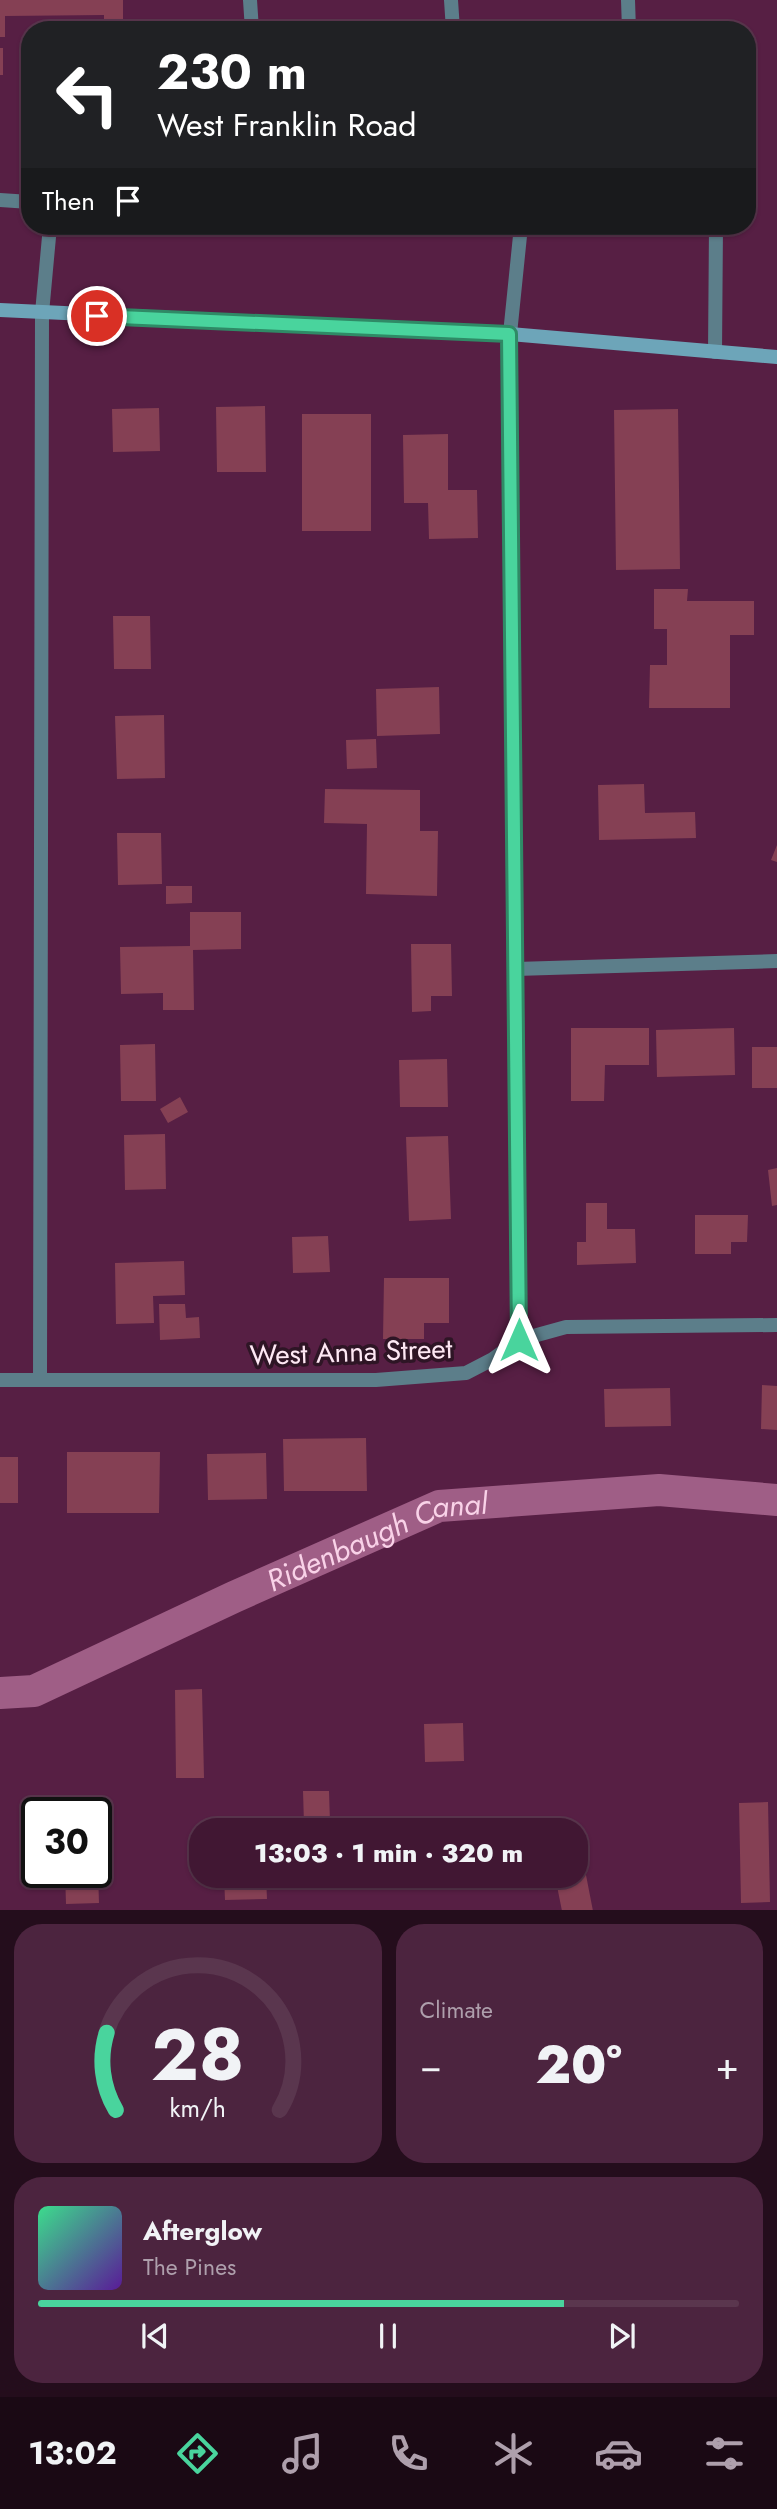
<!DOCTYPE html>
<html lang="en">
<head>
<meta charset="utf-8">
<style>
	body { margin:0; font-family:Jost,sans-serif; background:#4c243f; color:#f1f3f6; height:100vh; display:flex; flex-direction:column; font-size:26px; white-space:nowrap }
	* { box-sizing:border-box; margin:0 }
	p { font-size:23px; color:#ae9fac }
	.icon { flex:none; width:38px; height:38px; fill:none; stroke:currentColor; stroke-width:2; stroke-linecap:round; stroke-linejoin:round }
	.map { position:relative; height:1910px; overflow:hidden }
	.sheet { display:flex; flex-direction:column; gap:14px; padding:14px; background:#240d1c; flex:1 }
	.sheet>* { flex:none }
	.guide { position:absolute; left:21px; top:21px; width:735px; height:214px; border-radius:28px; box-shadow:0 2px 5px #0004,0 0 0 2px #5a364e; background:#202124; color:#fff; overflow:hidden }
	.speed { position:absolute; left:21px; top:1797px; display:flex; gap:14px; font-size:35px; font-weight:700; text-align:center }
	.speed>* { display:grid; place-content:center; width:91px; height:91px; border-radius:50%; background:#411733; box-shadow:0 2px 5px #0004,0 0 0 2px #5a364e; line-height:1 }
	.speed .limit { border:4px solid #111; border-radius:10px; background:#fff; color:#111 }
	.pin { position:absolute; display:grid; place-items:center; width:60px; height:60px; color:#fff; margin:-30px; border:4px solid #fff; border-radius:50%; box-shadow:0 2px 7px #0007 }
	.me { position:absolute; width:77px; margin:-38px; rotate:0deg; stroke-linejoin:round; filter:drop-shadow(0 0 5px #0008) }
	.turn { display:flex; align-items:center; gap:24px; height:147px; padding:0 21px; font-size:32px }
	.turn .icon { width:91px; height:91px; stroke-width:2.5 }
	.turn b { display:block; font-size:49px; line-height:60px }
	.then { display:flex; align-items:center; height:66px; padding:0 21px; background:#0003; gap:14px; font-size:26px }
	.big { font-size:52px; font-weight:800; line-height:1.1 }
	.sheet .widget { flex:1; display:flex; flex-direction:column; justify-content:center; gap:10px; min-width:0; padding:0 24px; border-radius:28px; background:#4c243f }
	.sheet .dial { align-items:center; gap:0 }
	.dial svg { height:182px; overflow:visible; fill:none; stroke:#5a364e; stroke-width:7; stroke-linecap:round; text-anchor:middle }
	.dial text { fill:#f1f3f6; stroke:none }
	.song { display:flex; align-items:center; gap:21px }
	.cover { width:84px; height:84px; border-radius:10px; background:linear-gradient(135deg,hsl(150 70% 55%),hsl(270 70% 35%)) }
	.played { height:7px; border-radius:4px; background:linear-gradient(90deg,#49d49d 75%,#5a364e 75%) }
	.keys { display:flex; justify-content:space-around; direction:ltr }
	.heat { display:flex; justify-content:space-between; align-items:center; font-size:38px; direction:ltr }
	.sheet .tiles { flex:1; display:grid; gap:14px; grid-template-columns:1fr 1fr }
	.widget:last-child { grid-column:span 2 }
	.trip { position:absolute; left:189px; top:1818px; width:399px; height:70px; border-radius:28px; background:#411733; box-shadow:0 2px 5px #0004,0 0 0 2px #5a364e; font-weight:800; line-height:70px; text-align:center }
	.tab-bar { display:flex; height:112px; justify-content:space-around; align-items:center; background:#1a0914; color:#ae9fac }
	.tab-bar .icon { width:49px; height:49px }
	.tab-bar .selected { color:#49d49d }
	.tab-bar b { font-size:32px; color:#f1f3f6 }
	.map>svg:first-child { display:block }
	.lines { fill:none; stroke-linecap:round; stroke-linejoin:round }
	.canal { stroke:#9f5e86; stroke-width:32 }
	.building { fill:#854054 }
	.lane { stroke:#5c7e8a; stroke-width:14 }
	.street { stroke:#5c7e8a; stroke-width:14 }
	.secondary { stroke:#6da5b9; stroke-width:14 }
	.route-casing { stroke:#2f8a66; stroke-width:18 }
	.route { stroke:#49d49d; stroke-width:12 }
	.labels { text-anchor:middle; dominant-baseline:central; stroke-width:7; stroke-linejoin:round; paint-order:stroke }
	.street-label { font-size:28px; fill:#fee8f4; stroke:#2e1525 }
	.water-label { font-size:30px; font-style:italic; fill:#f9d2e8; stroke:#2e1525 }
</style>
</head>
<body>
<div class="map">
<svg width="777" height="1911" viewBox="0 0 777 1911">
	<rect width="100%" height="100%" fill="#571f44"/>
	<g class="lines">
		<!-- canal -->
		<path class="canal" id="s1" d="M0 1693 34 1691 234 1597 439 1506 659 1490 777 1500"/>
	</g>
	<!-- building -->
	<path class="building" d="M0 0H123V26H104V15L5 16V37H0Z
		M43 21H71V30H43Z
		M0 48H3V75H0Z
		M265 406 266 472H217L216 407Z
		M159 408 160 451 113 452 112 409Z
		M678 409 680 569 616 570 614 410Z
		M302 414H371V531H302Z
		M448 434V490H477L478 538 429 539 428 503H404L403 435Z
		M654 589H688L687 601H754V635H730V708H649L650 665H667V629H654Z
		M113 616H150L151 669H114Z
		M439 687 440 734 377 736 376 689Z
		M164 715 165 778 117 779 115 716Z
		M376 739 377 768 347 769 346 740Z
		M644 784 645 813 695 812 696 838 599 840 598 785Z
		M325 789 420 790V831H438L437 896 366 894 367 824 324 823Z
		M117 833H161L162 884 118 885Z
		M777 845V862L771 860Z
		M166 886H192V903L166 904Z
		M190 912H241V949L193 950 194 1010H163V993L121 994 120 947 190 946Z
		M411 944H451L452 996H431V1011L412 1012Z
		M571 1028H649V1065H605L604 1101H571Z
		M734 1028 735 1075 657 1077 656 1030Z
		M155 1044 156 1101H121L120 1045Z
		M752 1047H777V1088H752Z
		M447 1059 448 1107H400L399 1060Z
		M180 1097 188 1112 168 1123 160 1109Z
		M165 1134 166 1189 125 1190 124 1135Z
		M448 1136 451 1219 409 1221 406 1137Z
		M777 1168V1205L772 1206 768 1170Z
		M586 1203H607V1229H635L636 1263 577 1265V1242H586Z
		M695 1215H748L747 1242H731V1254H695Z
		M328 1236 330 1272 293 1273 292 1237Z
		M184 1261 185 1295 153 1296 154 1323 116 1324 115 1263Z
		M384 1278H449V1323H424V1339H383Z
		M159 1304H185L186 1318 199 1317 200 1338 160 1340Z
		M762 1385 777 1386V1430L761 1429Z
		M670 1388 671 1426 605 1427 604 1389Z
		M366 1438 367 1491H284L283 1439Z
		M67 1452H160L159 1513H67Z
		M266 1453 267 1499 208 1500 207 1454Z
		M0 1457H18V1503H0Z
		M202 1689 204 1778H176L175 1690Z
		M463 1723 464 1761 425 1762 424 1724Z
		M303 1791H329L330 1823 304 1824Z
		M768 1802 770 1902 741 1903 739 1803Z
		M462 1821H484L485 1830H462Z
		M65 1872H98L99 1903 66 1904Z
		M586 1875 593 1911H562L556 1881Z
		M224 1876H266L267 1899 225 1900Z
		M398 1876H485V1888L399 1889Z"/>
	<g class="lines">
		<!-- lane -->
		<path class="lane" d="M250 0 252 30
			M451 0 453 30
			M628 0 629 30
			M0 200 30 202
			M42 313 50 226
			M510 334 521 226
			M715 352 716 226"/>
		<!-- street -->
		<path class="street" d="M510 334 519 1340
			M516 969 777 961
			M0 1380H376L466 1373 493 1359 519 1340 566 1327 777 1325
			M40 1380 42 313"/>
		<!-- secondary -->
		<path class="secondary" d="M0 310 510 334 777 357"/>
	</g>
	<g class="lines">
		<!-- route casing -->
		<g class="route-casing">
			<path id="route" d="M97 316 509 334 519 1340"/>
		</g>
		<!-- route -->
		<use href="#route" class="route"/>
	</g>
	<g class="labels">
		<!-- street labels -->
		<g class="street-label">
			<text transform="translate(351 1352) rotate(-2)">West Anna Street</text>
		</g>
		<!-- water labels -->
		<g class="water-label">
			<text stroke="none"><textPath href="#s1" startOffset="410">Ridenbaugh Canal</textPath></text>
		</g>
	</g>
</svg>
<div class="speed"><div class="limit">30</div></div>
<div class="pin" style="left:97px;top:316px;background:#d93025"><svg class="icon" aria-label="arrive" viewBox="0 0 24 24"><path d="M6 21V4h12l-3 4 3 4H6"/></svg></div>
<svg class="me" style="left:519px;top:1340px" viewBox="-20 -20 40 40"><path d="M0-17L14 15 0 8-14 15z" fill="#49d49d" stroke="#fff" stroke-width="4"/></svg>
<div class="trip">13:03 · 1 min · 320 m</div>
<div class="guide">
<div class="turn"><svg class="icon" aria-label="left" viewBox="0 0 24 24"><path d="M17 20v-9H6M10 6l-5 5 5 5"/></svg><div><b>230 m</b>West Franklin Road</div></div>
<div class="then">Then<svg class="icon" aria-label="arrive" viewBox="0 0 24 24"><path d="M6 21V4h12l-3 4 3 4H6"/></svg></div>
</div>
</div>
<section class="sheet">
<div class="tiles">
<div class="widget dial"><svg viewBox="0 0 100 80">
<path d="M14 69A42 42 0 1 1 86 69"/>
<path d="M14 69A42 42 0 0 1 10 35" stroke="#49d49d"/>
<text x="50" y="56" font-size="32" font-weight="700">28</text>
<text x="50" y="72" font-size="11">km/h</text>
</svg></div>
<div class="widget"><p>Climate</p>
<div class="heat"><a>−</a><b class="big">20°</b><a>+</a></div>
</div>
<div class="widget">
<div class="song"><i class="cover"></i><div><b>Afterglow</b><p>The Pines</p></div></div>
<div class="played"></div>
<div class="keys"><svg class="icon" aria-label="previous" viewBox="0 0 24 24"><path d="M18 5L8 12l10 7zM5 5v14"/></svg><svg class="icon" aria-label="pause" viewBox="0 0 24 24"><path d="M8 5v14M16 5v14"/></svg><svg class="icon" aria-label="next" viewBox="0 0 24 24"><path d="M6 5l10 7-10 7zM19 5v14"/></svg></div>
</div>
</div>
</section>
<nav class="tab-bar">
<b>13:02</b>
<svg class="icon selected" aria-label="directions" viewBox="0 0 24 24"><path d="M12 3l9 9-9 9-9-9zM9 14v-3h6M13 9l2 2-2 2"/></svg>
<svg class="icon" aria-label="music" viewBox="0 0 24 24"><path d="M9 18V5l10-2v13"/><circle cx="6" cy="18" r="3"/><circle cx="16" cy="16" r="3"/></svg>
<svg class="icon" aria-label="phone" viewBox="0 0 24 24"><path d="M5 4h4l2 5-3 2q2 4 5 5l2-3 5 2v4C11 20 4 13 5 4z"/></svg>
<svg class="icon" aria-label="climate" viewBox="0 0 24 24"><path d="M12 3v18M4 7l16 10M4 17L20 7"/></svg>
<svg class="icon" aria-label="car" viewBox="0 0 24 24"><path d="M5 17H2v-5l4-1 3-4h7l3 4 3 1v5h-3M9 17h6M6 11h13"/><circle cx="7" cy="17" r="2"/><circle cx="17" cy="17" r="2"/></svg>
<svg class="icon" aria-label="filters" viewBox="0 0 24 24"><path d="M4 7h16M4 17h16"/><circle cx="9" cy="7" r="2"/><circle cx="15" cy="17" r="2"/></svg>
</nav>
</body>
</html>
